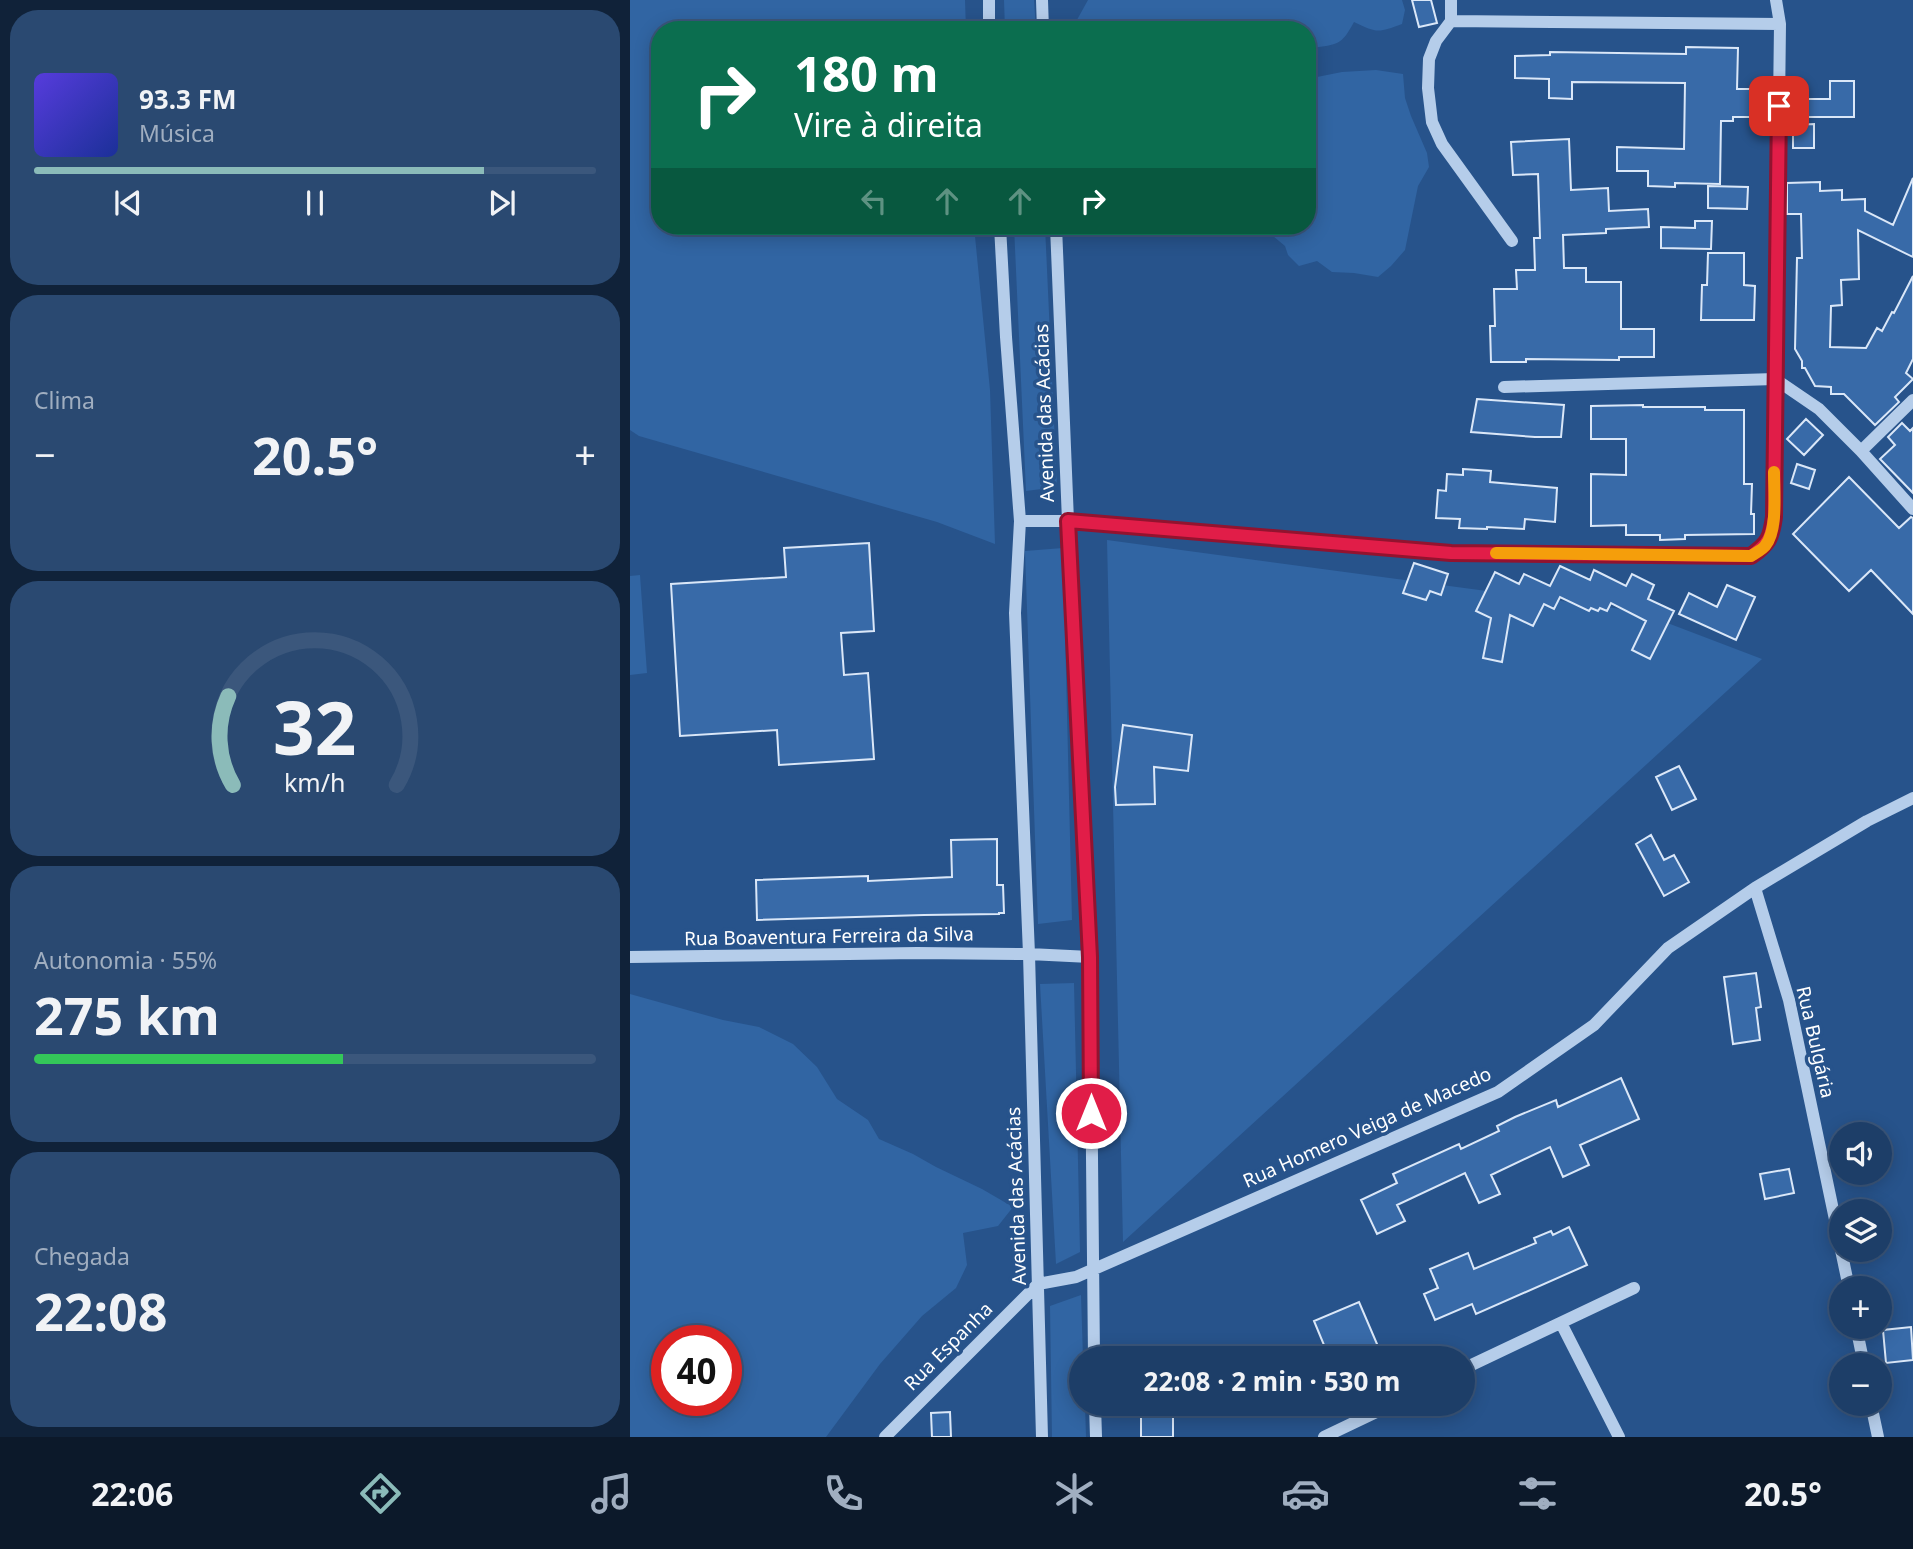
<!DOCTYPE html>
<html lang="pt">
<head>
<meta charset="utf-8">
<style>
	body { margin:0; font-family:"Noto Sans",sans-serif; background:#2a4971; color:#f1f3f6; height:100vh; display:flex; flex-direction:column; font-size:26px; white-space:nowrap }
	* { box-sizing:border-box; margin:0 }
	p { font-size:23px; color:#a0aec0 }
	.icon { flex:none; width:38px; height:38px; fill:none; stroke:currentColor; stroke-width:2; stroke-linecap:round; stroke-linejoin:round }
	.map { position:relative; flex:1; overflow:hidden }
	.sheet { display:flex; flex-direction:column; gap:10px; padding:10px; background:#102239; width:630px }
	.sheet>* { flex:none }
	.banner { position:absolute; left:21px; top:21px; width:665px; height:214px; border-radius:28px; box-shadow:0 4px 18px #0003,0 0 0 2px #3b577c; background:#0b6e4f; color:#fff; overflow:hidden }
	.tools { position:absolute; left:1199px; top:1122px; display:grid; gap:14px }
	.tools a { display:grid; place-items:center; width:63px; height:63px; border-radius:50%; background:#1d3e68; box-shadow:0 4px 18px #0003,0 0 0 2px #3b577c; font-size:35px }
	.speed { position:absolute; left:21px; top:1325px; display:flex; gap:14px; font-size:35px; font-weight:700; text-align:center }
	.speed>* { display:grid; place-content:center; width:91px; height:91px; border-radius:50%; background:#1d3e68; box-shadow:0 4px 18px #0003,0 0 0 2px #3b577c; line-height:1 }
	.speed .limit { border:10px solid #d22; background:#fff; color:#111 }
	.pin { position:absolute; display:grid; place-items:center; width:60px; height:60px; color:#fff; margin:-30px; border-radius:14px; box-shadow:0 4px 10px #0006 }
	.me { position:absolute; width:77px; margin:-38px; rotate:0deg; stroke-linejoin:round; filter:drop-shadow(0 0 5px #0008) }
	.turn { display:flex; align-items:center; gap:24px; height:147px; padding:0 28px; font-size:32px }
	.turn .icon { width:91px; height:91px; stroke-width:2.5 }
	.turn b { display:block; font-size:49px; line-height:60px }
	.lanes { display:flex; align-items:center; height:66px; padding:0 28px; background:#0003; justify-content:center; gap:35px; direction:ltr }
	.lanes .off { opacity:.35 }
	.big { font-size:52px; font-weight:700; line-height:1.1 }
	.sheet .tile { flex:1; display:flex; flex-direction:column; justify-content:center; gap:10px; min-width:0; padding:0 24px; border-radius:28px; background:#2a4971 }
	.sheet .dial { align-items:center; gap:0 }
	.dial svg { height:182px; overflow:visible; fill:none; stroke:#3b577c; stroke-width:7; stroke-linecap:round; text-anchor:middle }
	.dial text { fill:#f1f3f6; stroke:none }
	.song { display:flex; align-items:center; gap:21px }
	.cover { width:84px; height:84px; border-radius:10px; background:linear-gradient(135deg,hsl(250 70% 55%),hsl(230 70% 35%)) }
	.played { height:7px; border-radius:4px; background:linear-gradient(90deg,#8bbbb9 80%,#3b577c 80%) }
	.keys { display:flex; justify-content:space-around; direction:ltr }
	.heat { display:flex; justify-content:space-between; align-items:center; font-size:38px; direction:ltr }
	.charge { height:10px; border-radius:5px; background:linear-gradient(90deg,#34c759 55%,#3b577c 0) }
	.trip { position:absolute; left:439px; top:1346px; width:406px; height:70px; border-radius:35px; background:#1d3e68; box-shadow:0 4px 18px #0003,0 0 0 2px #3b577c; font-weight:700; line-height:70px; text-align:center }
	.tabs { display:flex; height:112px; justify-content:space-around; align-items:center; background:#0c192a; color:#a0aec0 }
	.tabs .icon { width:49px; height:49px }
	.tabs .selected { color:#8bbbb9 }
	.tabs b { font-size:32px; color:#f1f3f6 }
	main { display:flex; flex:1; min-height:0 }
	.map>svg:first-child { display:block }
	.green { fill:#3165a3; fill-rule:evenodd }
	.building { fill:#386aa8; stroke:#dae7f8; stroke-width:2 }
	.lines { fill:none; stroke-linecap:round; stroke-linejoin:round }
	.minor { stroke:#b5cdea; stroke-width:12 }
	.route-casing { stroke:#92132f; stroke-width:18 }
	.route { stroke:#e11d48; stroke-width:12 }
	.slow { stroke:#f59e0b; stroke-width:12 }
	.labels { text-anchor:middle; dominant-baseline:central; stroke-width:7; stroke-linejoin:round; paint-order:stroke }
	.street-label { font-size:19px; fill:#fff; stroke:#27538b }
</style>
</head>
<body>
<main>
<section class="sheet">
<div class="tile">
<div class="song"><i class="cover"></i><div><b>93.3 FM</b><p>Música</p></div></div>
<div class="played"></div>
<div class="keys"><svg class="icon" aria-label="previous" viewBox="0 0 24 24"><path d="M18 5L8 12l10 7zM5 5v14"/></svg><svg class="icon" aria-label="pause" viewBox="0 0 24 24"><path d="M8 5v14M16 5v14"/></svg><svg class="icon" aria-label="next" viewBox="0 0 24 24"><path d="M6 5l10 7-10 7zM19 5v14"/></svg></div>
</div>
<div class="tile"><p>Clima</p>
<div class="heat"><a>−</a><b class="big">20.5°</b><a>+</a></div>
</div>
<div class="tile dial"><svg viewBox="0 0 100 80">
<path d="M14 69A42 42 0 1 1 86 69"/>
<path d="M14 69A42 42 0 0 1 12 30" stroke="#8bbbb9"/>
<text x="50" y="56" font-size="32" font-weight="700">32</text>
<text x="50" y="72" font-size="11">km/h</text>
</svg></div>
<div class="tile"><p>Autonomia · 55%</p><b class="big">275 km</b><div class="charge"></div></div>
<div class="tile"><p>Chegada</p><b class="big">22:08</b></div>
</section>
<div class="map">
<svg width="1283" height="1437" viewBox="0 0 1283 1437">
	<rect width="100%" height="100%" fill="#27538b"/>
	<!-- green -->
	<path class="green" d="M0 0H335L336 30H30V226H344L360 390 365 544 307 522 9 436 0 430Z
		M374 0H404L406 30H375Z
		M458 0H772L775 10 772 24C748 33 747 33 724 22 711 46 708 44 682 48L677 43V30H444L443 27Z
		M746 70 773 74 775 98 781 116 797 153 799 167 788 186 775 250 761 266 748 277 724 273 702 272 687 261 669 266 658 255 655 246 643 236 640 226H677V79L712 72Z
		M384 226H415L427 487 396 491Z
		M477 540 1006 611 1132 659 493 1242Z
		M433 548 442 920 408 924 395 551Z
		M10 575 17 673 0 675V576Z
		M444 983 450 1252 426 1264 410 984Z
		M0 994 93 1020 129 1027 163 1044 187 1067 207 1099 238 1120 249 1139 283 1154 306 1167 352 1189 383 1207 368 1226 333 1233 337 1265 326 1288 292 1316 250 1364 196 1437H0ZM37 1340H96V1400H37Z
		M451 1295 453 1358H452V1404H455L456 1437H422L420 1306Z"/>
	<!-- building -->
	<path class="building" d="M782 0H801L807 23 789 27Z
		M1056 47 1108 48 1107 89H1121V117H1103V121H1091L1090 184 1045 183V187L1018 186V171H987V147L1054 149 1055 83 942 82V99L919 98V79L885 78V56L920 55V52L1056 54Z
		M1200 81H1224V117H1167V99H1200Z
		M1184 124V148H1163V125Z
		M939 139 941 190 978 188 979 211 1018 209 1019 227 976 229V233L933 235 934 268H956V282H991V329H1024V357H989V360L896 359V362H861L860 326H865L864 289H887L886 270H905L904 238H910L908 174 883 175 881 142Z
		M1283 178V257L1228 230 1229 279 1211 280 1212 305 1201 306 1200 347 1236 348 1247 328 1252 331 1262 312 1264 313 1283 276V359L1276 373 1283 379 1265 397 1269 402 1245 425 1214 394H1201V387L1185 386 1175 368H1172V361L1165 349 1167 258H1172L1171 214H1157V183L1190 182V191L1212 190V200L1235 199V211L1263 225Z
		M1078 186 1118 187 1117 209 1078 208Z
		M1065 221H1082L1081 249 1031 248V227L1065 228Z
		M1078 253H1114V285L1125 286 1124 320H1071L1072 285H1077Z
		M847 399 934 405 931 437H905L841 432Z
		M1013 405V407H1075V410H1114V484H1122L1121 514H1124V534L1055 535V539L1030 540V535H996V525L961 526V474L996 475V439H961V406Z
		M1176 419 1193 435 1174 455 1157 439Z
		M1272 423 1280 431 1283 428V493L1250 459 1265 445 1258 437Z
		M1167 464 1185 470 1179 489 1161 483Z
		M833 469 861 471 860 482 927 488 925 522 895 519 894 529 857 527V529L829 528 830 519 806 518 808 490 816 491 817 474 833 475Z
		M1219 477 1269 528 1281 517 1283 518V614L1241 570 1219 591 1163 534Z
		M239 543 244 631 211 633 214 675 238 673 244 759 149 765 147 730 50 736 41 584 156 577 154 548Z
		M784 563 818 574 811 595 800 591 796 600 773 593Z
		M930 566 960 580 964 570 996 586 1002 574 1024 585 1018 599 1044 611 1020 659 1002 650 1016 621 981 603 977 611 970 608 968 611 961 608 959 611 930 597 924 609 914 604 903 626 880 615 872 662 853 658 861 618 846 611 865 572 889 584 894 574 920 586Z
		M1097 585 1125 597 1106 640 1049 614 1059 593 1087 607Z
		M493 725 562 735 558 771 524 767 525 804 486 805 485 787Z
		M1049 766 1066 799 1042 810 1026 777Z
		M1021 835 1034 860 1044 855 1059 882 1034 896 1006 844Z
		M367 839V885H373L374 913H369V914L294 915 127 920 126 880 238 876V881L322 877 321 840Z
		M1126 973 1131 1007 1126 1008 1130 1040 1103 1044 1094 977Z
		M991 1078 1009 1119 950 1145 959 1165 933 1177 920 1147 861 1175 870 1194 849 1203 835 1173 767 1205 775 1221 747 1234 731 1200 767 1183 763 1174 829 1144 831 1149 869 1131 867 1126 885 1117 926 1100 928 1107Z
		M1159 1169 1164 1193 1135 1199 1130 1174Z
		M939 1227 957 1265 846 1314 842 1304 805 1320 794 1294 808 1288 800 1269 838 1253 844 1269 906 1243 904 1238 921 1231 923 1235Z
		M729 1302 753 1358H664L694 1345 684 1321Z
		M1281 1327 1283 1360 1256 1363 1253 1330Z
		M511 1404H543V1437H511Z
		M320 1412 321 1437H302L301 1413Z"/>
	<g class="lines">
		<!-- minor -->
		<path class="minor" d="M359 0V30
			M412 0 413 30
			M821 21 1150 24
			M821 21 806 41 799 59 798 88 802 122 812 144 882 241
			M821 21V0
			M370 226 376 337 390 521 385 613 399 954 412 1437
			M426 226 438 521 460 957 464 1358
			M874 387 1145 379 1189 409 1231 451 1283 509
			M1231 451 1283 400
			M390 521H438L822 553 1121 556C1139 543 1141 538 1144 517L1150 24 1146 0
			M1125 888 1159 1000 1211 1248
			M0 957 287 953 399 954 460 957
			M1211 1250 1219 1288
			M408 1284 446 1277 868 1092 964 1025 1038 948 1125 888 1237 821 1283 798
			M931 1323 989 1437
			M1226 1326 1234 1365
			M833 1369 1004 1288
			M465 1404 466 1437
			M1241 1404 1248 1437
			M255 1437 408 1284
			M694 1437 763 1404"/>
	</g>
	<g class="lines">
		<!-- route casing -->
		<g class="route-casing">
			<path id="route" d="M461 1113 460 957 438 521 821 553 1121 556C1139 543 1141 538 1144 517L1149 106"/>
		</g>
		<!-- route -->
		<use href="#route" class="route"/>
		<!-- slow -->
		<path class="slow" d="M866 553 1121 556C1125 553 1132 550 1135 546 1148 531 1144 492 1144 472"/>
	</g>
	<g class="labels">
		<!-- street labels -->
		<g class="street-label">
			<text transform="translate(414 413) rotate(-92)">Avenida das Acácias</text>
			<text transform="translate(199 936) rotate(-1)">Rua Boaventura Ferreira da Silva</text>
			<text transform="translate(1186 1042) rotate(77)">Rua Bulgária</text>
			<text transform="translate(737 1127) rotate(-24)">Rua Homero Veiga de Macedo</text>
			<text transform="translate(386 1196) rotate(-92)">Avenida das Acácias</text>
			<text transform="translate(318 1346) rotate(-45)">Rua Espanha</text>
		</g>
	</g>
</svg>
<div class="tools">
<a><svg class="icon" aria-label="sound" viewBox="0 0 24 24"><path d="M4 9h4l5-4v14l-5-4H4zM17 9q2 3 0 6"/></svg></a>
<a><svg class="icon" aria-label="layers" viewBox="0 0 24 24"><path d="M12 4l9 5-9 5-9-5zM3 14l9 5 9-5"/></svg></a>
<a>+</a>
<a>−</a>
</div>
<div class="speed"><div class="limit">40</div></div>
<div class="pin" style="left:1149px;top:106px;background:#d93025"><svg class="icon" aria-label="arrive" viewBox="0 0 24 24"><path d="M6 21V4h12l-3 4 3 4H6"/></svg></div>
<svg class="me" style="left:461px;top:1113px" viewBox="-20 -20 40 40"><circle r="17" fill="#e11d48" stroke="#fff" stroke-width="3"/><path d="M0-11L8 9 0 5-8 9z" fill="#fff"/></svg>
<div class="trip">22:08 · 2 min · 530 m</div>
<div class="banner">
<div class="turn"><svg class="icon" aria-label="right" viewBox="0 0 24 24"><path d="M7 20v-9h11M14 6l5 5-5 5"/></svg><div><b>180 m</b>Vire à direita</div></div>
<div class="lanes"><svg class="icon off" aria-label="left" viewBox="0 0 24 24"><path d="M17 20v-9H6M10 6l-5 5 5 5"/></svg><svg class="icon off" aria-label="ahead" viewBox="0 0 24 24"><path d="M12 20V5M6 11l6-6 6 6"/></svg><svg class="icon off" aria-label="ahead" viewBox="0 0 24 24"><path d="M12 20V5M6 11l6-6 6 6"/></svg><svg class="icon" aria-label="right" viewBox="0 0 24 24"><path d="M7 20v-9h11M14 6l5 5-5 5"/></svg></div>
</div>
</div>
</main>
<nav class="tabs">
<b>22:06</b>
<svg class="icon selected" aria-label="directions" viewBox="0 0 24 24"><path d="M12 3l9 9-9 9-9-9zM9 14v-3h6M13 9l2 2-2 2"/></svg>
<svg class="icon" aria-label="music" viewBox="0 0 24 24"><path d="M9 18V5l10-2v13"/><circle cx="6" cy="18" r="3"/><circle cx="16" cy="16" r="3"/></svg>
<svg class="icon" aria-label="phone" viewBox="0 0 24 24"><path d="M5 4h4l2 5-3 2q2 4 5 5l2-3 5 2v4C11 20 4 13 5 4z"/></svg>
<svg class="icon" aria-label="climate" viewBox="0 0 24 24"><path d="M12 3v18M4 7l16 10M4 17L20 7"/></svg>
<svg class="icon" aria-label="car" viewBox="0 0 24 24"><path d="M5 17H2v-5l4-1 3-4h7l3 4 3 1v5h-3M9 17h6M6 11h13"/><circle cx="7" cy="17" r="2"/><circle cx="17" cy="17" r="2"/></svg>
<svg class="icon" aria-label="filters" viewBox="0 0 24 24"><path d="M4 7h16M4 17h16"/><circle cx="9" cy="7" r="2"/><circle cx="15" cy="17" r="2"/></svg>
<b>20.5°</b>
</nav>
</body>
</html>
